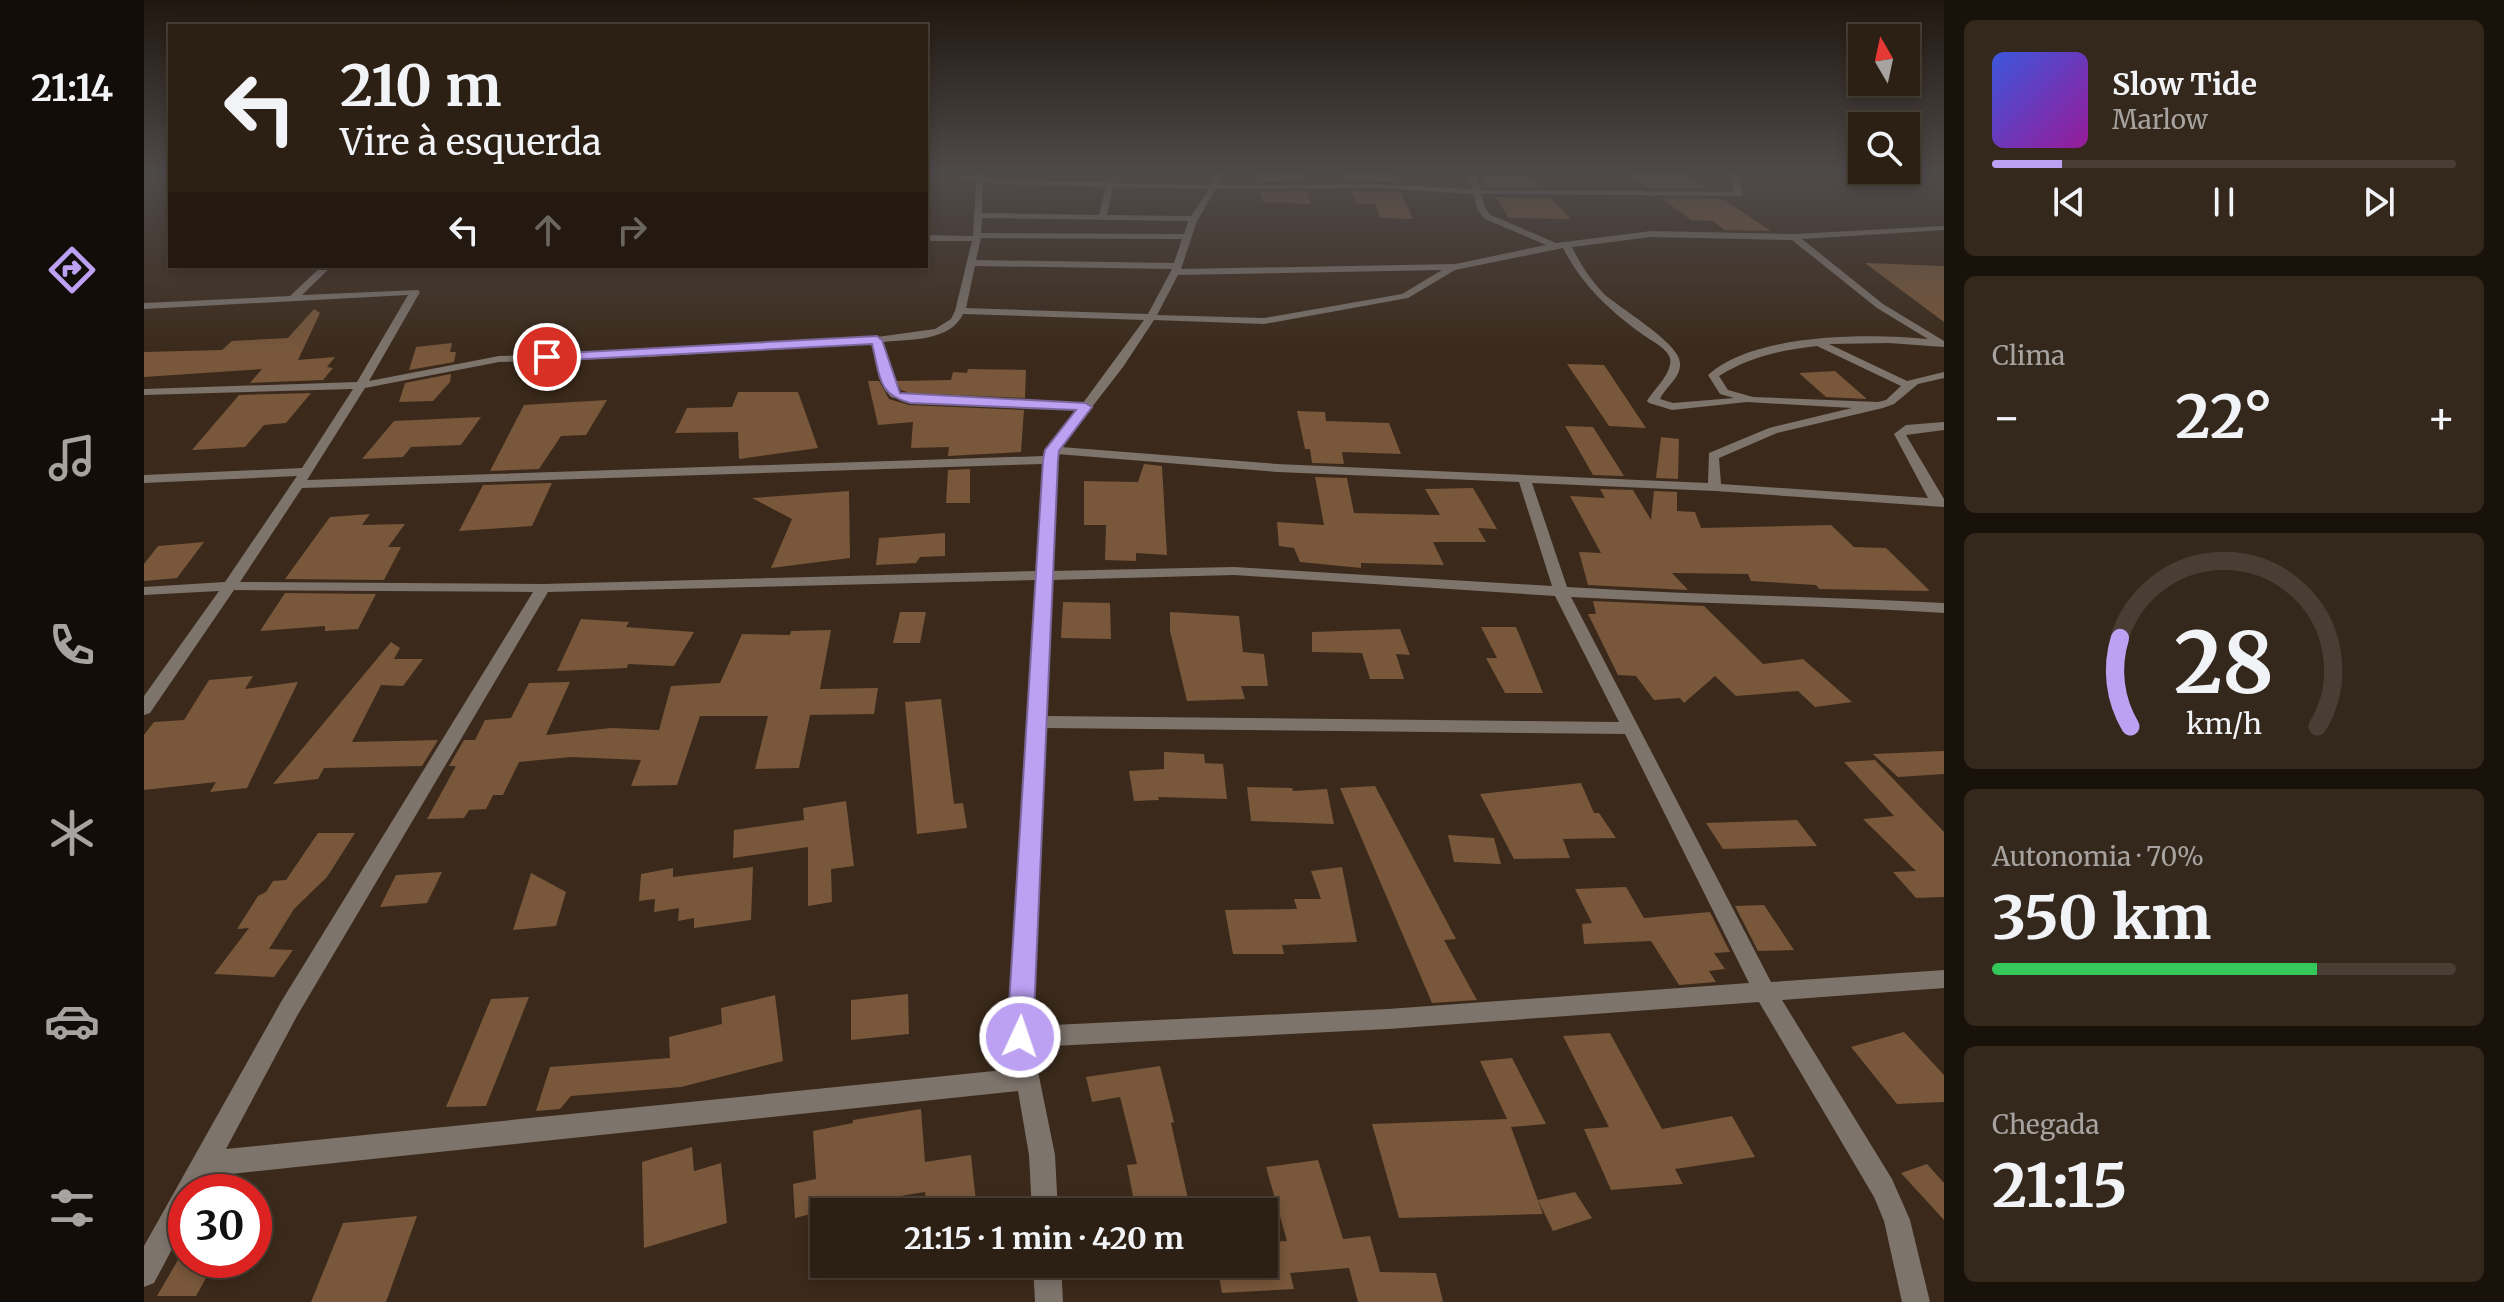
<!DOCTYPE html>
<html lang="pt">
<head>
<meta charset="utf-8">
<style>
	body { margin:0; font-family:Merriweather,serif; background:#34281d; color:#f1f3f6; height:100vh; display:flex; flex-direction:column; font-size:30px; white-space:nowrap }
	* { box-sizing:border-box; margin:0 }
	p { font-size:26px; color:#a6a3a0 }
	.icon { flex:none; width:44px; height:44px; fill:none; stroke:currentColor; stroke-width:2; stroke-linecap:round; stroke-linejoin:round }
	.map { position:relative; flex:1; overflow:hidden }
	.drawer { display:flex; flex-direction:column; gap:20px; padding:20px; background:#18120b; width:560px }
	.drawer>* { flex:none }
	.hud { position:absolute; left:24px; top:24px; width:760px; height:244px; border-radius:0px; box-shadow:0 4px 12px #0003,0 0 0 2px #483e34; background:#2c2014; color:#f1f3f6; overflow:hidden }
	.needle { width:52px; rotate:351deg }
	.buttons { position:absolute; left:1704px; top:24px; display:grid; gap:16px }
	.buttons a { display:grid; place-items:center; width:72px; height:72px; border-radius:0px; background:#2c2014; box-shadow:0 4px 12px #0003,0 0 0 2px #483e34; font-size:40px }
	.speed { position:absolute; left:24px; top:1174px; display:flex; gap:16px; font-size:40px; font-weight:700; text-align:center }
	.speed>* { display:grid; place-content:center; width:104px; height:104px; border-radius:50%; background:#2c2014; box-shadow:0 4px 12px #0003,0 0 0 2px #483e34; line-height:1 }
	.speed .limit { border:12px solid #d22; background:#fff; color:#111 }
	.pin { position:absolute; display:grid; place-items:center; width:68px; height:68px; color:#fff; margin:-34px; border:4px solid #fff; border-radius:50%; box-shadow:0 2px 8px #0007 }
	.me { position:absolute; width:88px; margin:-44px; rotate:3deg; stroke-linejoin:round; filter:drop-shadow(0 0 6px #0008) }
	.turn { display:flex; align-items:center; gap:28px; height:168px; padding:0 40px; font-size:36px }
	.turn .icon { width:104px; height:104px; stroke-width:2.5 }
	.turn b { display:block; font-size:56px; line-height:68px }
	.lanes { display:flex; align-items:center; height:76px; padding:0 40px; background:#0003; justify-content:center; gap:40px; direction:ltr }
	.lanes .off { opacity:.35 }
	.big { font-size:60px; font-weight:700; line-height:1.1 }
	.drawer .widget { flex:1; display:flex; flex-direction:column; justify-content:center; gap:12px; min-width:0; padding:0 28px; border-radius:12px; background:#34281d }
	.drawer .dial { align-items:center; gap:0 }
	.dial svg { height:208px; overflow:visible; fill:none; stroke:#483e34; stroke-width:7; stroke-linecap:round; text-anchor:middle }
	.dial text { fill:#f1f3f6; stroke:none }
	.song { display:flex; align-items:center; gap:24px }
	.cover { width:96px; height:96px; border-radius:12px; background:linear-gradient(135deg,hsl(230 70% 55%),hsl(300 70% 35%)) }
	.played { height:8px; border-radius:4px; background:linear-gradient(90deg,#bca0f2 15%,#483e34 15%) }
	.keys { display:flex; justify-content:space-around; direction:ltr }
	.heat { display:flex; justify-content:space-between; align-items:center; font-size:44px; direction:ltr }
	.charge { height:12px; border-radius:6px; background:linear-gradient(90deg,#34c759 70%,#483e34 0) }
	.trip { position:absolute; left:666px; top:1198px; width:468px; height:80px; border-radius:0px; background:#2c2014; box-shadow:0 4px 12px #0003,0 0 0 2px #483e34; font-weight:700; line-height:80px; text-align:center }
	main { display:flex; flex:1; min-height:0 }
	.tab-bar { display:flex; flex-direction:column; width:144px; justify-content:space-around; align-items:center; background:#120d08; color:#a6a3a0 }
	.tab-bar .icon { width:56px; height:56px }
	.tab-bar .active { color:#bca0f2 }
	.tab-bar b { font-size:36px; color:#f1f3f6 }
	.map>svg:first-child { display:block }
	.building { fill:#78573a }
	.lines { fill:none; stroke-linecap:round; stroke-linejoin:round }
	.street { fill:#7d746c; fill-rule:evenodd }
	.route { fill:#bca0f2; stroke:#7a689d; stroke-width:2 }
</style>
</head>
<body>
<main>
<nav class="tab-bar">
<b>21:14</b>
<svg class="icon active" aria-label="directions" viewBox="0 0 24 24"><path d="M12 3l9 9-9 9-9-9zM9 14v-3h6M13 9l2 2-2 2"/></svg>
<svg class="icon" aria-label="music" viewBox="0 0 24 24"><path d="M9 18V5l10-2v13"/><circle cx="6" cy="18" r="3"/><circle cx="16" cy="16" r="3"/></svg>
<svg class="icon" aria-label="phone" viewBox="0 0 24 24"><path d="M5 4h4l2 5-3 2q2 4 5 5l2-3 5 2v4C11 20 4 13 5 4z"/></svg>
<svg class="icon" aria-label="climate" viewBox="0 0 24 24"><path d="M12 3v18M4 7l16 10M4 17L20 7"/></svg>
<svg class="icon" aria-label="car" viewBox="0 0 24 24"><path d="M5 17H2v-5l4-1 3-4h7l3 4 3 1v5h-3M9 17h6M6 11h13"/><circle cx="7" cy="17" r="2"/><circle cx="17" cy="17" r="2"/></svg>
<svg class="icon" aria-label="filters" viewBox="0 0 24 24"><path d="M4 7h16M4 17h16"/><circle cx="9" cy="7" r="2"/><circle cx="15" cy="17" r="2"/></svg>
</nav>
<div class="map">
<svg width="1800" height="1302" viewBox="0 0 1800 1302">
	<rect width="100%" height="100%" fill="#3b2a1b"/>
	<!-- building -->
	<path class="building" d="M1112 172H1156L1159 181 1114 182Z
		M1481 172H1538L1564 189 1504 188Z
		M1195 173 1248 174 1252 182 1200 181Z
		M1342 176 1387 177 1397 187H1344L1339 180H1345Z
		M1163 191 1167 204 1119 202 1117 192Z
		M1207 191 1257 192 1269 219 1236 218 1231 204H1214Z
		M1351 197 1407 198 1427 219 1365 218Z
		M1517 198 1579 199 1627 231 1581 230 1569 221 1547 220Z
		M1721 263 1800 266V322Z
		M170 309 176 313 154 360 191 357 183 367 189 368 179 380 106 383 118 369 0 377V352L78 350 88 341 144 338Z
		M308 343 306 352H312L310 362 265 370 272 347Z
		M1423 364 1460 365 1502 428 1465 426Z
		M824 369 882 370 881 398 766 393 757 390 752 381 807 380 809 372 823 373Z
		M1691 371 1723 399 1682 397 1655 373Z
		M307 374 306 382 289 401 255 402 261 383Z
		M724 381H735L745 399 765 405 880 410 877 452 804 456 805 447 767 448 769 422 734 425Z
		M594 392H654L674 448 595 459 594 432 531 433 543 408 588 407Z
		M167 393 142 423 120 425 101 447 48 450 95 395Z
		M463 400 442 435 417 436 395 469 346 471 380 405Z
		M1153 411 1181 412 1182 421 1245 423 1257 454 1198 452 1200 464 1168 463 1166 449H1161Z
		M337 417 317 445 267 447 259 457 218 459 250 421Z
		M1421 426 1449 427 1480 476 1449 475Z
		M1517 437 1535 439 1534 479 1512 478Z
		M1000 464 1018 466 1023 555 992 553V561L961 560 962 525H940V481L994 482Z
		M826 469V503H802L804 470Z
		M1171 477 1203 478 1210 513 1296 515 1281 489 1329 488 1353 529 1334 528 1342 542H1289L1300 565 1217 563V568L1156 562 1150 548 1135 546 1133 522 1180 525Z
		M408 483 388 526 315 531 339 485Z
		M1456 489 1489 490 1507 520 1510 491 1533 492V511L1551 512 1557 528 1687 525 1710 547 1742 548 1786 591 1675 589 1672 585 1607 581 1604 574 1528 573 1544 590 1444 585 1435 552 1457 553 1426 496 1461 498Z
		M705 491 706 558 627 568 648 519 608 498Z
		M226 514 218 525 261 524 244 547H257L240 580 141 579 186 517Z
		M801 533V556L776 557 772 563 732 565 735 538Z
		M60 542 33 578 0 581V564L14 546Z
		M141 593 232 594 214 629 181 631V626L116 631Z
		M1449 601 1560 606 1619 664 1659 659 1708 702 1671 707 1654 691 1592 696 1571 676 1540 703 1536 698 1510 700 1492 676 1474 675 1444 614H1452Z
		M919 602 966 603 967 639 917 638Z
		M756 612H782L776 643H749Z
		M1026 612 1095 616 1099 652 1120 654 1124 686H1097L1101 699 1043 701 1026 631Z
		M437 619 485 622 482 627 550 632 530 666 484 664 483 668 413 671Z
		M1337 627H1372L1399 693H1361L1342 658H1353Z
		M1256 629 1266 655 1252 654 1260 679H1226L1218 653 1168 652V632Z
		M687 630 676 689 734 688 730 714 666 715 655 768 611 769 624 716H556L533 785 487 786 497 760 427 757 375 762 359 795H349L342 809 325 810 320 818 283 819 312 766H305L320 740H331L341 720 367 718 385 683 426 682 402 735 467 728 515 730 527 686 576 683 598 634 646 635 647 631Z
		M247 642 256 648 250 659H279L259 686 237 685 208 742 294 740 278 766 180 768 174 779 129 784Z
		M109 676 101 689 154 682 103 788 66 792 72 782 0 790V735L10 722 40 720 65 680Z
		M797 699 810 804 819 803 823 828 773 834 761 702Z
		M1800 751V774L1754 777 1729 754Z
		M1020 752 1060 754 1061 763 1079 764 1083 799 1014 797 1015 800 990 801 985 771 1020 769Z
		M1731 760 1800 832V897L1772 898 1749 872 1772 871 1719 819 1750 816 1700 762Z
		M1437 783 1450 813H1455L1472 838 1419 839 1426 858 1370 859 1336 794Z
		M1231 786 1312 939 1300 940 1333 1000 1288 1003 1196 788Z
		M1103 787 1148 788 1149 791 1183 789 1190 824 1107 821Z
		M702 801 710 866 687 869 688 902 664 906V847L589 858 590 830 660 820 659 808Z
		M1653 820 1673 846 1579 849 1562 823Z
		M174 833H211L183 877 150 909 125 949 149 950 130 977 70 974 105 928 93 929 114 896 122 892 129 881 142 880Z
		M1304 835 1350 838 1357 864 1310 862Z
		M609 867 607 920 550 928V918L534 921 535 908 510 912 511 899 495 901 497 874 529 868V877Z
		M1198 867 1213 942 1138 945 1140 954H1089L1081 910 1153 909 1150 899H1177L1167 871Z
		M298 872 283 903 236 907 252 875Z
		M387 873 422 892 412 926 369 930Z
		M1482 887 1500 918 1566 912 1586 952 1570 953 1581 969 1565 971 1572 982 1535 985 1507 941 1440 944 1438 924 1448 923 1431 889Z
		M1620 905 1650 950 1614 951 1591 906Z
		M764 994 765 1034 707 1040V1000Z
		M631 995 639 1061 537 1087 427 1096 416 1109 392 1111 406 1067 526 1058 525 1037 578 1024 577 1008Z
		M385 997 342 1106 302 1107 347 999Z
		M1760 1032 1800 1075V1102L1753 1104 1707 1047Z
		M1466 1033 1518 1129 1588 1116 1611 1157 1531 1169 1539 1184 1467 1190 1440 1129 1465 1127 1419 1036Z
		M1368 1058 1402 1124 1367 1127 1399 1214 1255 1218 1228 1124 1363 1119 1336 1061Z
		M1016 1066 1030 1122 1027 1123 1047 1212H992L983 1165 993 1164 976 1097 948 1102 942 1077Z
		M777 1109 781 1162 827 1155 833 1212H783L781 1192 702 1205 651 1218 649 1184 672 1179 669 1131 709 1123V1120Z
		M548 1147 550 1171 577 1163 583 1223 500 1248 498 1162Z
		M1174 1160 1199 1239 1226 1236 1236 1272 1292 1273 1299 1302H1214L1205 1268 1146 1273 1150 1289 1078 1293 1073 1264H1120V1242L1143 1241 1122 1167Z
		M1783 1164 1800 1183V1220L1757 1173Z
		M1431 1192 1448 1218 1409 1231 1394 1200Z
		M273 1216 242 1302H167L199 1223Z
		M34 1260H72L52 1296H13Z"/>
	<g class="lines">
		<!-- street -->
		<path class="street" d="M784 172 832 177V172H840L839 178 853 180 1068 185 1073 172H1081L1075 185 1234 184 1328 189 1324 172H1332L1336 190 1590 192 1583 172H1591L1599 194 1595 196 1337 194 1341 208 1347 215 1412 243 1507 231 1650 234 1800 226V230L1658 239 1739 304 1800 341V347L1745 343 1685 344 1763 381 1800 372V378L1774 384 1750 404 1739 408 1633 433 1575 458 1577 484 1784 498 1750 434 1762 425 1800 422V430L1762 435 1800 499V507L1571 491 1388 483 1423 587C1549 595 1674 596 1800 603V613C1676 605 1551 604 1427 597L1627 982 1800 970V988L1638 1000 1748 1179 1766 1220 1786 1302H1758L1740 1221 1730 1197 1615 1002 1244 1029 889 1047 911 1155 914 1212H888L885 1155 874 1091 68 1176 59 1192H42V1223L10 1283 0 1287V1246L137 1002 389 592 90 590 6 713 0 715V696L75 591 0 595V587L81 582 153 476 0 483V475L158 468 209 389 0 395V389L213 382 264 295 0 309V303L146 296 178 266H188L158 295 274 290 276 292 225 381 355 356 505 351 733 337 791 329 807 319 811 311 828 241H782V235L829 236 832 181ZM839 182 853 184 962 187 955 215 838 213ZM969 187 1065 189 1047 216 963 215ZM1234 188 1330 194 1333 209 1341 219 1402 245 1311 264 1037 269 1053 221 1072 189ZM838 218 1044 221 1040 234 837 233ZM1507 237 1648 240 1733 308 1784 339C1724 333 1610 333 1564 375L1576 394 1590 398 1529 403 1516 399C1522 386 1537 378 1536 363 1536 343 1475 308 1459 293 1446 279 1436 264 1428 247ZM837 238 1038 239 1030 263 832 260ZM1419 248C1438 285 1465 310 1498 334 1506 340 1523 348 1526 358 1529 373 1510 389 1503 401L1505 403 1528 410 1603 402 1708 408 1625 428 1565 453 1564 483 1133 464 917 447 979 367 1010 320 1120 324 1264 298 1311 270ZM831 266 1028 269 1004 314 822 308ZM1298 270 1258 294 1120 318 1013 315 1034 275ZM819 314 1000 320 939 403 766 396 755 393 751 388 739 342C765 339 806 342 819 314ZM729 343 740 389 747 397 766 402 933 410 904 447 900 456 163 480 221 388 355 362 505 357ZM1673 346 1757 386 1742 400 1734 402 1609 397 1584 390 1575 376C1606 357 1637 350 1673 346ZM913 454 1133 472 1375 482 1408 586 1090 567 907 571ZM899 464 893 571 399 584 96 582 158 488ZM1090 575 1411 596 1475 722 901 716 907 580ZM892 580 864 1037 870 1069 82 1149 153 1016 404 592ZM901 728 1481 734 1605 983 1244 1009 888 1026Z
			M889 1264H917L919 1302H891Z"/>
	</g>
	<!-- sky -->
	<linearGradient id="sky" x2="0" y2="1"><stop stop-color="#20170f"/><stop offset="0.49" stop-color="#4f4a4a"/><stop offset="1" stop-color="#4f4a4a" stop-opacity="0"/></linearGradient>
	<rect width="1800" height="354" fill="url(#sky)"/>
	<!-- route -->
	<path class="route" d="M733 336 738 340 756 393 941 403 948 407 915 451 914 460 889 1037 885 1045 876 1048 866 1045 863 1037 899 460 901 450 932 410 766 403C732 394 736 374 728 344L403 361 397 357 403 354Z"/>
</svg>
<div class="buttons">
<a><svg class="needle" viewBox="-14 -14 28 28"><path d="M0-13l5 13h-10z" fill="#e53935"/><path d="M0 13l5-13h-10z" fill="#a6a3a0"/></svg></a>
<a><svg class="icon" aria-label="search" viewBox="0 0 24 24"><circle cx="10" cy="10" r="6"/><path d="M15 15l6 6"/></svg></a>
</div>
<div class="speed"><div class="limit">30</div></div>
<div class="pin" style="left:403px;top:357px;background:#d93025"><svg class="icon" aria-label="arrive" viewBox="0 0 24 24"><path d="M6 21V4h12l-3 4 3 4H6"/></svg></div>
<svg class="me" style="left:876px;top:1037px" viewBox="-20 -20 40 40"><circle r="17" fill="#bca0f2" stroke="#fff" stroke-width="3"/><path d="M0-11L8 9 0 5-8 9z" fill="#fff"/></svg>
<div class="trip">21:15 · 1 min · 420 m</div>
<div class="hud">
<div class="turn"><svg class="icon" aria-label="left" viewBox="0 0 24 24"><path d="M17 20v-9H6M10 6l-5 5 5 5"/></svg><div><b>210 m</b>Vire à esquerda</div></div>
<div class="lanes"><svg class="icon" aria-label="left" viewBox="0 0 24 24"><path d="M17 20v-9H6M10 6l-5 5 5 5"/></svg><svg class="icon off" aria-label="ahead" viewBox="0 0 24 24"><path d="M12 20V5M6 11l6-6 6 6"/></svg><svg class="icon off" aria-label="right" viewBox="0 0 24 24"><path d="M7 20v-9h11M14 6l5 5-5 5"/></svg></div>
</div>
</div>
<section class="drawer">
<div class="widget">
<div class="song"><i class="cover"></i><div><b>Slow Tide</b><p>Marlow</p></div></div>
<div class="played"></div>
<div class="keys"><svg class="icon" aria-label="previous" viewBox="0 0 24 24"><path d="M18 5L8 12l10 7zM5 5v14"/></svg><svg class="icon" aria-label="pause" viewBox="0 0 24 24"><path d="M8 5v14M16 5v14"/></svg><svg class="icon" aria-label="next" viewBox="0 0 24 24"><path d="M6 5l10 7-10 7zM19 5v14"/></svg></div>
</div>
<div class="widget"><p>Clima</p>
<div class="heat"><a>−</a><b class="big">22°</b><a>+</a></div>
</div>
<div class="widget dial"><svg viewBox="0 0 100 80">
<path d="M14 69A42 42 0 1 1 86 69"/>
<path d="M14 69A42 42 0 0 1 10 35" stroke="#bca0f2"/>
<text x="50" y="56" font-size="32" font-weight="700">28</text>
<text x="50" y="72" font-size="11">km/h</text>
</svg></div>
<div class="widget"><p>Autonomia · 70%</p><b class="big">350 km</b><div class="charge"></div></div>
<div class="widget"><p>Chegada</p><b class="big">21:15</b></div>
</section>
</main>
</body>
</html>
